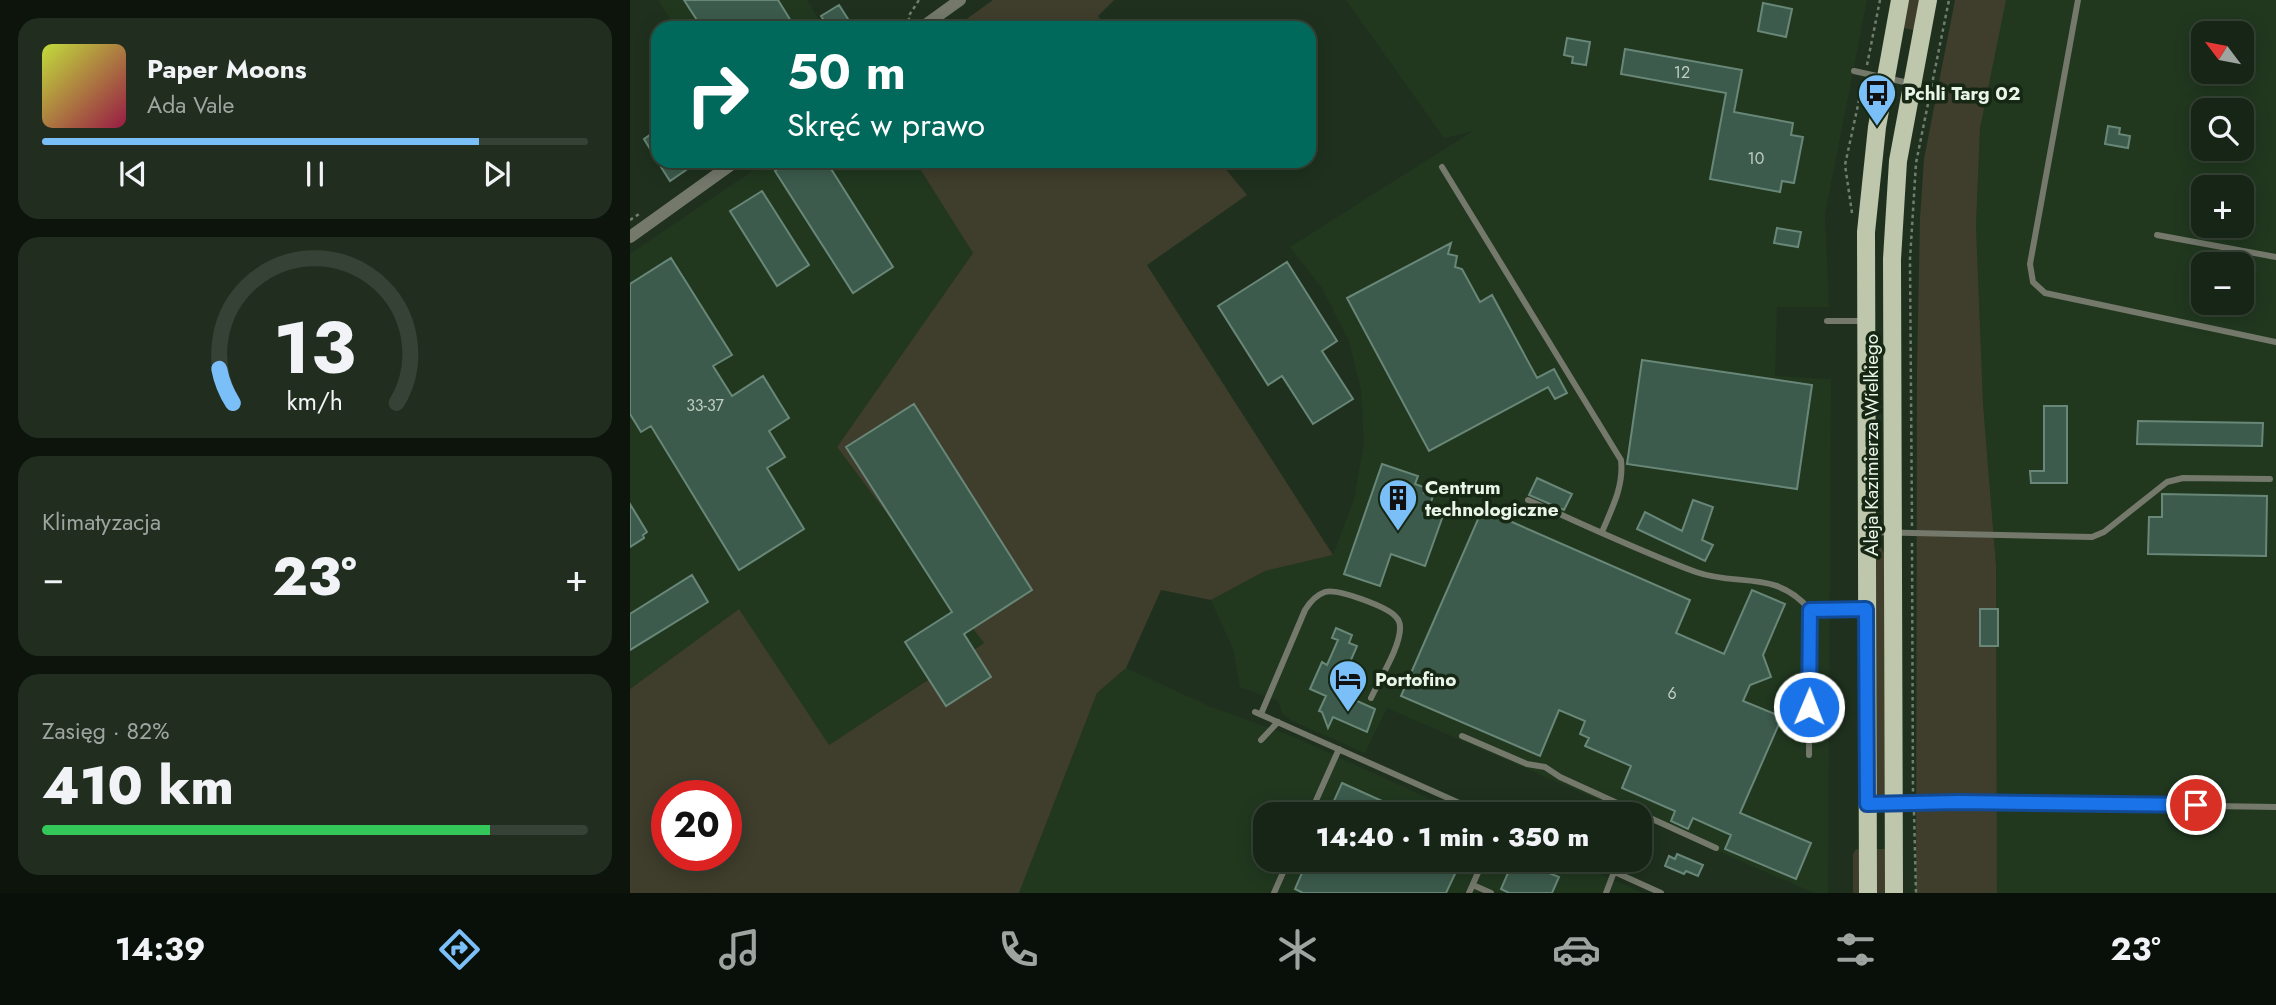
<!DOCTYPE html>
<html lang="pl">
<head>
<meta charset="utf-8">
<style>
	body { margin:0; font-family:Jost,sans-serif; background:#202d1f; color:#f1f3f6; height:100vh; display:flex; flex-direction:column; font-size:26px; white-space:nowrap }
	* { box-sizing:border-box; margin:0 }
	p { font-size:23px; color:#9ea5a1 }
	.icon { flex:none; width:38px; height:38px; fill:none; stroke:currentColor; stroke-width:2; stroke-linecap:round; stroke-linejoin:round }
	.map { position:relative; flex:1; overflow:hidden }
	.side { display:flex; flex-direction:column; gap:18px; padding:18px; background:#0d140c; width:630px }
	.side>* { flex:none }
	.top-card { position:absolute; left:21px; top:21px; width:665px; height:147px; border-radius:21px; box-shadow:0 4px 18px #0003,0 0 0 2px #364235; background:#00695c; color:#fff; overflow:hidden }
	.needle { width:46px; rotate:302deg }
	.tools { position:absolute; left:1561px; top:21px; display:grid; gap:14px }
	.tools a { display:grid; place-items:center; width:63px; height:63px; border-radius:14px; background:#172516; box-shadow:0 4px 18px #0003,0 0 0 2px #364235; font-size:35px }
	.speed { position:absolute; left:21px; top:780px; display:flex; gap:14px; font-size:35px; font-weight:700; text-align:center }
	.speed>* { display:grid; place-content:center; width:91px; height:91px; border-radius:50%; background:#172516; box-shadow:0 4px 18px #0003,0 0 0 2px #364235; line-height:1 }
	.speed .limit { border:10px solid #d22; background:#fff; color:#111 }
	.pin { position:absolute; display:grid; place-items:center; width:60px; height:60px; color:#fff; margin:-30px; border:4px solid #fff; border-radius:50%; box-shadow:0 2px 7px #0007 }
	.me { position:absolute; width:77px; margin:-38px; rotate:1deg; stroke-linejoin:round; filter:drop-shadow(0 0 5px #0008) }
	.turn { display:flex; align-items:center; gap:24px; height:147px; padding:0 21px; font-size:32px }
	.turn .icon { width:91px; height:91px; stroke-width:2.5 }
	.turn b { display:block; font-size:49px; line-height:60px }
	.big { font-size:52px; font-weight:800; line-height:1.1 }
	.side .tile { flex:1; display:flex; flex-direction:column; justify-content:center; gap:10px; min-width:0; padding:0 24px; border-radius:21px; background:#202d1f }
	.side .dial { align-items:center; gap:0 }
	.dial svg { height:182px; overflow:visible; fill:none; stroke:#364235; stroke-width:7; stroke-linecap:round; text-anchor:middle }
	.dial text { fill:#f1f3f6; stroke:none }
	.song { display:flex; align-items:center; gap:21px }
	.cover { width:84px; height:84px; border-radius:10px; background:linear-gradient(135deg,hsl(70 70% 55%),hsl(340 70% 35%)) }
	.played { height:7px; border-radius:4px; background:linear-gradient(90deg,#7abff8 80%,#364235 80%) }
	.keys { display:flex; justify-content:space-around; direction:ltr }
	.heat { display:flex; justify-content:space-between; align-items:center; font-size:38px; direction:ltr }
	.charge { height:10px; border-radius:5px; background:linear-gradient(90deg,#34c759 82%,#364235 0) }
	.trip { position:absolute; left:623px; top:802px; width:399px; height:70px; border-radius:21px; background:#172516; box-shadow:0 4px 18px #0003,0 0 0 2px #364235; font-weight:800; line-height:70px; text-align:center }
	.tab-bar { display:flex; height:112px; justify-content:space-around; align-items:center; background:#090f09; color:#9ea5a1 }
	.tab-bar .icon { width:49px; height:49px }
	.tab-bar .current { color:#7abff8 }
	.tab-bar b { font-size:32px; color:#f1f3f6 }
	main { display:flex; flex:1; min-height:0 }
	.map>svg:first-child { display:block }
	.built { fill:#21381f; fill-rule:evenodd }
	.green { fill:#3f3d2b; fill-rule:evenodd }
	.building { fill:#3c5b4c; stroke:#698778; stroke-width:2 }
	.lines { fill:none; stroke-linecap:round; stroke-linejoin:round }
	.path { stroke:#6f7f6e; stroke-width:2.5; stroke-dasharray:3.5 3.5; stroke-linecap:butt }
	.lane { stroke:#74796c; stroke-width:6 }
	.street { stroke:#74796c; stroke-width:12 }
	.primary { stroke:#bec6ac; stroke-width:18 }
	.route-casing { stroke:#114b97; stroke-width:18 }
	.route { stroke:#1a73e8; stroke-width:12 }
	.labels { text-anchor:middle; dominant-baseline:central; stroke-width:7; stroke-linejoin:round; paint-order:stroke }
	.number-label { font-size:16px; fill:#becec1 }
	.poi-label { font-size:19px; font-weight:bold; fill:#e9f5e8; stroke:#162714; text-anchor:start }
	.street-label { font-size:19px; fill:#e9f5e8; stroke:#162714 }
</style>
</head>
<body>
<main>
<section class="side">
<div class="tile">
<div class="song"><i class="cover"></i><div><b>Paper Moons</b><p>Ada Vale</p></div></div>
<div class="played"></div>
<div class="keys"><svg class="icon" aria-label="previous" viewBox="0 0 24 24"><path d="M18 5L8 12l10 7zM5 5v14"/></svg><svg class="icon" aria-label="pause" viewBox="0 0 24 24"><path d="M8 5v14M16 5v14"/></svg><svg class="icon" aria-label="next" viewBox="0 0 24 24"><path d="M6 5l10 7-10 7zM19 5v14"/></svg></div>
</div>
<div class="tile dial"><svg viewBox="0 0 100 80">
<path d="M14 69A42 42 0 1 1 86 69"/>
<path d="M14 69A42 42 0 0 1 8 54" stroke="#7abff8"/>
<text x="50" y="56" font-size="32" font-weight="700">13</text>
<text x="50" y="72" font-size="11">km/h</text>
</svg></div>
<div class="tile"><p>Klimatyzacja</p>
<div class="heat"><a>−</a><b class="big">23°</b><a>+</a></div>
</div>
<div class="tile"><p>Zasięg · 82%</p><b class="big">410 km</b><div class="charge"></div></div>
</section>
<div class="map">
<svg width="1646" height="893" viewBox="0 0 1646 893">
	<rect width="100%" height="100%" fill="#1f311e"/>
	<!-- built -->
	<path class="built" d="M28 0H177L194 28H46Z
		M716 0H1237L1195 214 1199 307H1147L1145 376 1201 379 1198 893H1184L1010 817V814H1001L757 708 735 753 662 721 653 714 648 701 610 687 603 649 581 600 635 571 703 555 724 499 734 443 731 391 719 341 692 288 660 247 843 131 814 138Z
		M1373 0H1646V893H1367L1366 565 1353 403 1346 226 1350 128 1355 87ZM1573 33H1612V72H1573ZM1573 110H1612V149H1573ZM1573 187H1612V226H1573ZM1573 264H1612V303H1573Z
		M137 161H285L343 253 207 447 354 642 199 745 109 609 0 689V254Z
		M496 668 581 707 664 737 833 814H635V859H936L1013 893H389L467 693Z"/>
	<!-- green -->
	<path class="green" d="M363 0H484L468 16 478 28H324Z
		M1279 0H1289L1284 30 1273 28Z
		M1325 0H1376L1350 128 1346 226 1353 403 1366 565 1367 893H1286L1287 369 1290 219 1294 159Z
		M285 161H589L617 195 517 265 703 555 635 571 581 600 531 590 496 668 467 693 389 893H0V689L109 609 199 745 354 643 207 447 343 253ZM37 796H96V856H37Z
		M1251 547 1256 558 1257 792 1253 797 1247 794 1245 787 1246 548Z
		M1226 849 1229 850 1230 893H1223V854Z
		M1246 849H1256L1257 893H1246Z"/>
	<!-- building -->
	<path class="building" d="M54 0H148L161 21 160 28H72Z
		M1133 3 1162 9 1156 37 1128 31Z
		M209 5 218 19 205 28H199L191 16Z
		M937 38 960 42 956 65 942 63 943 57 934 55Z
		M995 49 1112 70 1104 112 1163 123 1161 135 1173 137 1164 183 1152 181 1150 192 1080 179 1096 93 991 74Z
		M1478 126 1490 128 1489 134 1500 136 1498 148 1475 144Z
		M24 132 28 139V162L14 139Z
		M40 161H55L59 168 40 181 31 167Z
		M161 161H196L263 267 223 293 145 171Z
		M132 191 179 265 147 286 100 211Z
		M1147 228 1171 232 1168 247 1144 243Z
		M821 243 818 254 827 256 825 267 832 269 850 302 862 295 907 378 924 369 937 393 925 399 918 387 799 451 717 298Z
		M41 258 102 355 83 366 102 396 133 376 159 418 139 431 155 457 137 468 174 529 109 570 21 426 11 432 0 414V284Z
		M657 262 707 341 692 351 723 399 683 424 652 376 638 385 588 306Z
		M1012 360 1182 385 1167 489 997 464Z
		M284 404 402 590 334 634 361 677 316 706 275 642 322 612 216 447Z
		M1414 406H1437V483H1401L1400 471H1414Z
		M1508 421 1633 423 1632 446 1507 444Z
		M752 464 788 476 785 484 796 488 794 493 803 496 800 505 815 510 795 566 761 554 750 586 714 574Z
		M907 478 942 494 934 510 899 495Z
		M1532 494 1637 496 1636 556 1518 554 1519 517H1532Z
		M1063 500 1083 507 1072 540 1083 545 1075 561 1007 529 1015 512 1052 531Z
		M0 504 17 532 13 535 14 538 0 547Z
		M859 512 1060 600 1046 633 1094 654 1122 590 1155 604 1133 655 1141 677 1120 685 1113 701 1152 717 1110 813 1181 843 1166 879 1095 849 1101 835 1063 818 1058 829 1041 821 1045 811 992 788 1001 766 955 746 959 738 950 734 955 721 929 710 910 756 771 696 849 517Z
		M62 575 78 602 0 650V614Z
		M1350 609H1368V646H1350Z
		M706 628 722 635 719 643 727 646 707 692 745 709 737 732 703 717 698 728 692 712 689 711 696 696 680 689 692 662 697 665 708 640 702 638Z
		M712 783 781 814H698Z
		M1047 854 1073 865 1068 876 1056 871 1054 874 1035 866 1039 856 1045 859Z
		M678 859H832L816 893H673L665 889Z
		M884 859 929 877 922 893H879L871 889Z"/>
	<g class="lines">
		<!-- path -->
		<path class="path" d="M280 21 278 17 289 0
			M269 28 281 20
			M1237 65 1250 0
			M1222 213 1215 165 1233 82
			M0 220 9 214
			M1282 526 1280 259 1286 163 1319 0
			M1282 543 1283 795
			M1284 812 1286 893"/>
		<!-- lane -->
		<path class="lane" d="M1448 0 1400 264 1403 282 1415 293 1646 342
			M1224 71 1279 83
			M812 167 991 460C994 486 982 508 972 532
			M1527 235 1646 257
			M1197 321H1233
			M898 500C953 524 1009 551 1066 572 1108 587 1146 569 1180 610L1179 755
			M1238 532 1462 537 1474 532 1537 482 1553 478 1640 479
			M1180 610 1234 609
			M625 712 854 814
			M631 714 675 610C680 602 686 595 695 592 707 588 758 607 766 617 769 620 770 624 770 627 771 646 749 680 741 698
			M832 736 897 764 915 767 930 777 1086 848
			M631 740 648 722
			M1239 804 1330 802 1646 807
			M680 814 709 749
			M956 859 1031 893
			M843 885 861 893
			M644 893 659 859
			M839 893 854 859
			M976 893 984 872"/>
		<!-- street -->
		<path class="street" d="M291 28 330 0
			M0 237 106 161"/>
		<!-- primary -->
		<path class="primary" d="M1238 893 1236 232 1247 127 1270 0
			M1264 893 1262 259 1268 161 1298 0"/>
	</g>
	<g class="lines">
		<!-- route casing -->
		<g class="route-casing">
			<path id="route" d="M1179 707 1180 610 1236 609 1237 804 1329 802 1566 805"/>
		</g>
		<!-- route -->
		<use href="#route" class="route"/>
	</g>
	<!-- icons -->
	<defs>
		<g id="bus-pin" transform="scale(2.0125)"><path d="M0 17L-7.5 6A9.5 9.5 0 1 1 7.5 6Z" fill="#7abff8" stroke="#162714"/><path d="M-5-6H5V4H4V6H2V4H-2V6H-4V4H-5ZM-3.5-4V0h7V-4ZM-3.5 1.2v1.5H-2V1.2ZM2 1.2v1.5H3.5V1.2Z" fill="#111"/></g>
		<g id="building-pin" transform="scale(2.0125)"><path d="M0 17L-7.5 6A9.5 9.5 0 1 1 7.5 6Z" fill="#7abff8" stroke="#162714"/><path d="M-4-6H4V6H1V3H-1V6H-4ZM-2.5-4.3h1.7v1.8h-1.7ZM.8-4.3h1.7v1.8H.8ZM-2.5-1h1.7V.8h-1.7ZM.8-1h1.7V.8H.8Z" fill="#111"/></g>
		<g id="hotel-pin" transform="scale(2.0125)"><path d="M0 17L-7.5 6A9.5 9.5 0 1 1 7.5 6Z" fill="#7abff8" stroke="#162714"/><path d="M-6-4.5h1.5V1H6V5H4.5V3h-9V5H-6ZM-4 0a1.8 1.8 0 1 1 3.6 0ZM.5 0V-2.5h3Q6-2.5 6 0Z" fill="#111"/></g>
	</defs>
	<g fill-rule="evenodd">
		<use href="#bus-pin" x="1247" y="93"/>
		<use href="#building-pin" x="768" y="498"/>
		<use href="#hotel-pin" x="718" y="679"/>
	</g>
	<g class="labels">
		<!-- number labels -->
		<g class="number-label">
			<text x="1052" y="72">12</text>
			<text x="1126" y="158">10</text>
			<text x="75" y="405">33-37</text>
			<text x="1042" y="693">6</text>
		</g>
		<!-- poi labels -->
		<g class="poi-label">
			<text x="1274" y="93">Pchli Targ 02</text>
			<text x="795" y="487">Centrum<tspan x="795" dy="22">technologiczne</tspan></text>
			<text x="745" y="679">Portofino</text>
		</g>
		<!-- street labels -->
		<g class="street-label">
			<text transform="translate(1241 445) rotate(-90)">Aleja Kazimierza Wielkiego</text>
		</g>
	</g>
</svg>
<div class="tools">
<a><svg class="needle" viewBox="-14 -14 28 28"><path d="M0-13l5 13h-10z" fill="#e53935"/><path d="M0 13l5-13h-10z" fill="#9ea5a1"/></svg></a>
<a><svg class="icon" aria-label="search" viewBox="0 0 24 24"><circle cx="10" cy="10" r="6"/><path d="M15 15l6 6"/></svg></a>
<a>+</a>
<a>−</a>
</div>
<div class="speed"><div class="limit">20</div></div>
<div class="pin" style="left:1566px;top:805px;background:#d93025"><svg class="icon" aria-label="arrive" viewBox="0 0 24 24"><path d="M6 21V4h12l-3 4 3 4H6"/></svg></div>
<svg class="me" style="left:1179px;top:707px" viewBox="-20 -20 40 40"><circle r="17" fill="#1a73e8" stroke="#fff" stroke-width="3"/><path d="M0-11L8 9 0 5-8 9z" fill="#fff"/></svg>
<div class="trip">14:40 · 1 min · 350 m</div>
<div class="top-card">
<div class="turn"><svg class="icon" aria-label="right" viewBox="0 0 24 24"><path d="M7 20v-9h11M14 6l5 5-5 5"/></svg><div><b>50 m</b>Skręć w prawo</div></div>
</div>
</div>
</main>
<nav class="tab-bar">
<b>14:39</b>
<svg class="icon current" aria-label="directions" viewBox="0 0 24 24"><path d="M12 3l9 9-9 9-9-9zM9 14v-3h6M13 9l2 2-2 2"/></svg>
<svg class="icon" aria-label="music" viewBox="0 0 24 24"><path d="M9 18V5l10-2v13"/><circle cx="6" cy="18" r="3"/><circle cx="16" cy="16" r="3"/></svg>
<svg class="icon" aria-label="phone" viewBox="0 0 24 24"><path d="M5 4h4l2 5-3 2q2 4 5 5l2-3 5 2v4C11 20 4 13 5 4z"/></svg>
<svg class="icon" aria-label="climate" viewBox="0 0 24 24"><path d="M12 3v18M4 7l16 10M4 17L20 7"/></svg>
<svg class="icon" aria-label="car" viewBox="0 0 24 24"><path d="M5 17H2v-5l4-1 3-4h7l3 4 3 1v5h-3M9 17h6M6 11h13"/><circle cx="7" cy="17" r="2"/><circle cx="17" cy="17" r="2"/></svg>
<svg class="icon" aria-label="filters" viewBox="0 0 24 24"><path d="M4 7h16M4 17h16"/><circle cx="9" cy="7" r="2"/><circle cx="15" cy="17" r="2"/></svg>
<b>23°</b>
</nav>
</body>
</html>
